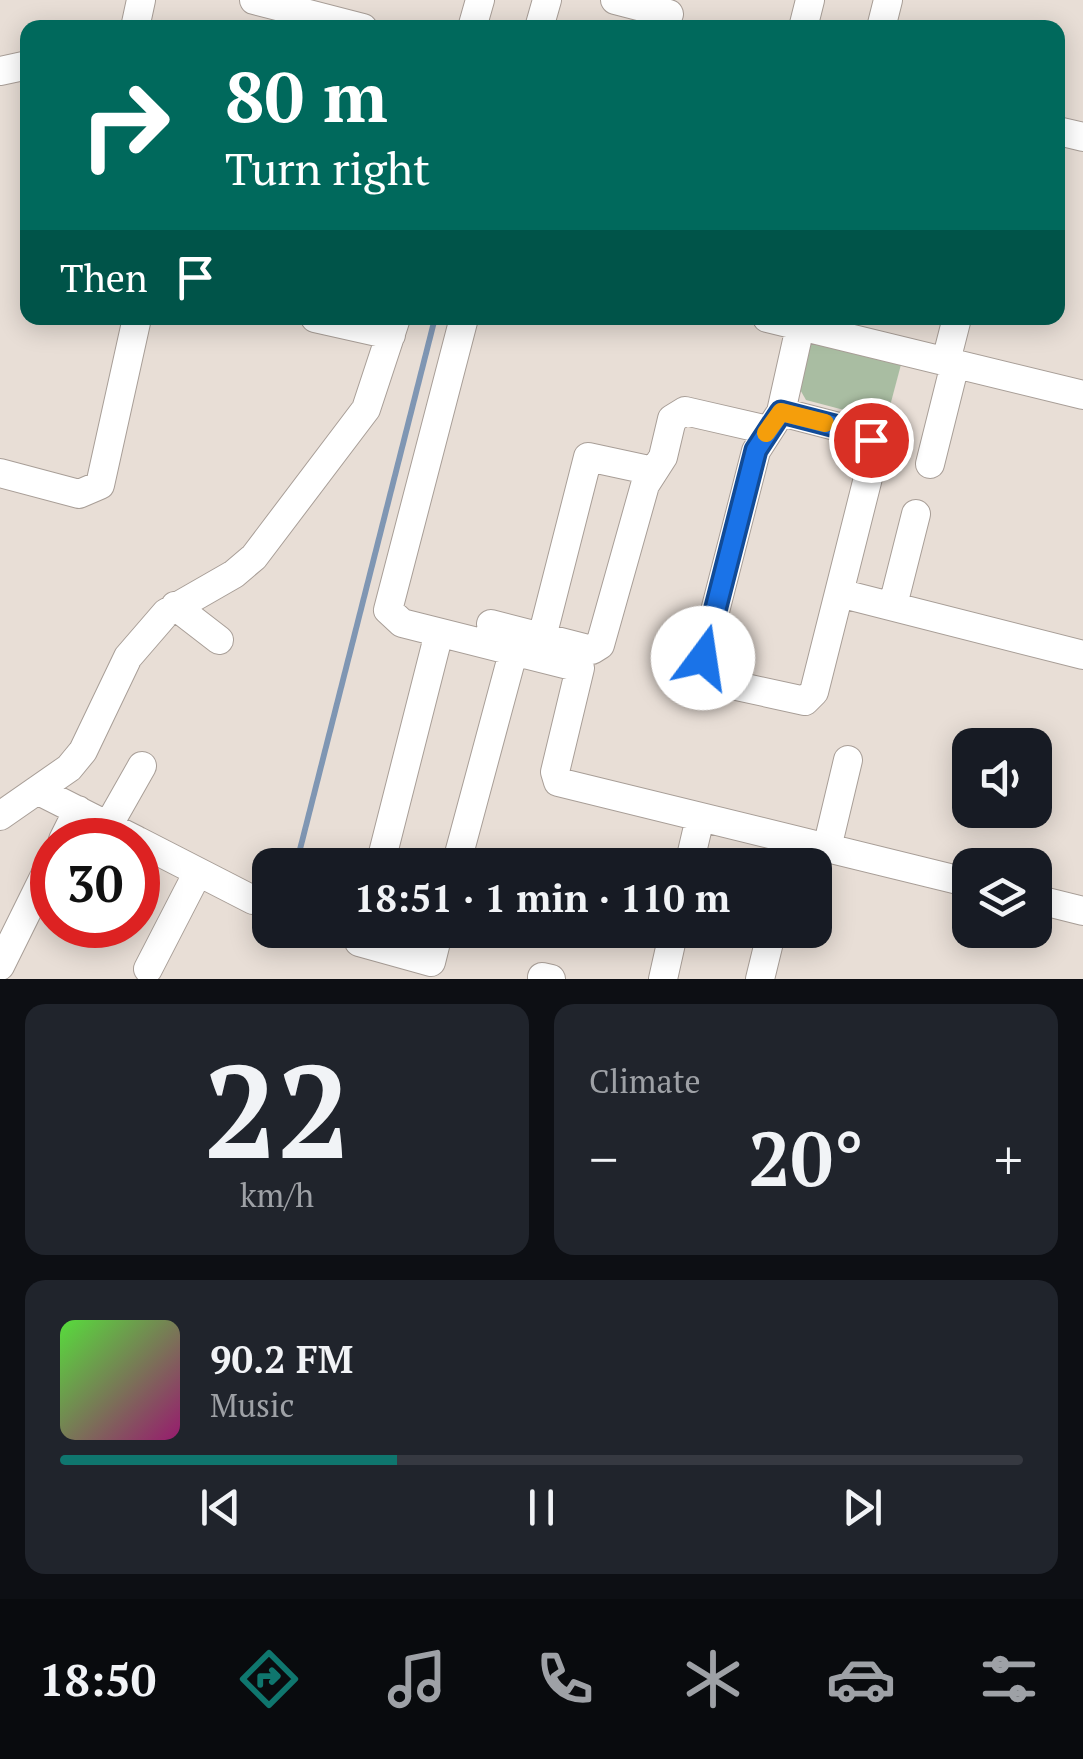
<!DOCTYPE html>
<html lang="en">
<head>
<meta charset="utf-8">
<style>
	body { margin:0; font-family:"PT Serif",serif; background:#20242c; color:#f1f3f6; height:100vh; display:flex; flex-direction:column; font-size:38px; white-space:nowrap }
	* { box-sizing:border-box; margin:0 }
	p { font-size:32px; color:#9ea1a6 }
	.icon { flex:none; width:55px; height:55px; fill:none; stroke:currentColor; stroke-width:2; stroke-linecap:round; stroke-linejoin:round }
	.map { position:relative; height:979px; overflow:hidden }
	.sheet { display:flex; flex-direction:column; gap:25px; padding:25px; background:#0d0f14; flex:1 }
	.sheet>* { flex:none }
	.guide { position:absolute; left:20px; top:20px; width:1045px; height:305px; border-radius:20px; box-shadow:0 5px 25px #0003; background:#00695c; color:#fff; overflow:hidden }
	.buttons { position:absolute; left:952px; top:728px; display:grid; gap:20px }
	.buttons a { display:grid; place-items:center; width:100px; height:100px; border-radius:20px; background:#171b24; box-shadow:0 5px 25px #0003; font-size:50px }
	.speed { position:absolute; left:30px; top:818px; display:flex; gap:20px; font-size:50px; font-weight:700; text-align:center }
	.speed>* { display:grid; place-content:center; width:130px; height:130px; border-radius:50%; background:#171b24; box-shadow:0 5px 25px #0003; line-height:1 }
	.speed .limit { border:15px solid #d22; background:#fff; color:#111 }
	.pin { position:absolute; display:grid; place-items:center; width:85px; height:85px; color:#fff; margin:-42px; border:5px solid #fff; border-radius:50%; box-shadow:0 2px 10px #0007 }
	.me { position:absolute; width:110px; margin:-55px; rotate:14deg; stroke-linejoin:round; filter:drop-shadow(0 0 8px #0008) }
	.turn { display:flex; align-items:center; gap:35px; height:210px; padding:0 40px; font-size:45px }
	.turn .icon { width:130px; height:130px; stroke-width:2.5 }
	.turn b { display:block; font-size:70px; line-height:85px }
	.then { display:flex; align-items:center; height:95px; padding:0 40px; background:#0003; gap:20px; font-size:38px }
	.big { font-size:75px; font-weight:700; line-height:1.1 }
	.sheet .tile { flex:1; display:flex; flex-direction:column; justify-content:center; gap:15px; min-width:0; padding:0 35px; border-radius:20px; background:#20242c }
	.sheet .dial { align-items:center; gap:0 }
	.dial b { font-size:130px; line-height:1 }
	.song { display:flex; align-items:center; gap:30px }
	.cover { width:120px; height:120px; border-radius:15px; background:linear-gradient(135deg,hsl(110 70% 55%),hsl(320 70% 35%)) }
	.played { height:10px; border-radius:5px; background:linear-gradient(90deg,#0f766e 35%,#363941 35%) }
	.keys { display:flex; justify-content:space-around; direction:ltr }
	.heat { display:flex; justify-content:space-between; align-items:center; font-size:55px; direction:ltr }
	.sheet .tiles { flex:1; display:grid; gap:25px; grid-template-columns:1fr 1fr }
	.tile:last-child { grid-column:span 2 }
	.trip { position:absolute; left:252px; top:848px; width:580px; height:100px; border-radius:20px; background:#171b24; box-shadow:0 5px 25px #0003; font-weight:700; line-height:100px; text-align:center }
	.tab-bar { display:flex; height:160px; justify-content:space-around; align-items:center; background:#090b0e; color:#9ea1a6 }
	.tab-bar .icon { width:70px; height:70px }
	.tab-bar .selected { color:#0f766e }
	.tab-bar b { font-size:45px; color:#f1f3f6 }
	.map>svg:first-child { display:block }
	.green { fill:#a9bda2 }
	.water { fill:#7f96b3 }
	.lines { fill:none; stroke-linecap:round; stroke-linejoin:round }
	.minor-casing { stroke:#a89e97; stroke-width:30 }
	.minor { stroke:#fff; stroke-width:28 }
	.route-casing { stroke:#114b97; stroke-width:25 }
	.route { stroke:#1a73e8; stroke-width:18 }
	.slow { stroke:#f59e0b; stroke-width:18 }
</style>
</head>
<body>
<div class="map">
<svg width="1083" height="979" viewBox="0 0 1083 979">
	<rect width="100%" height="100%" fill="#e8ded6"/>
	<!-- green -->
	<path class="green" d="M811 334 903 357 886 421 806 400 798 386Z"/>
	<!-- water -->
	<path class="water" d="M432 318H438L299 865H293Z"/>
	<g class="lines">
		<!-- minor casing -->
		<g class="minor-casing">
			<path id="minor" d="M254 0 363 28
				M615 0 669 14
				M135 28 141 0
				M472 28 480 0
				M539 28 547 0
				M803 28 810 0
				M881 28 888 0
				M0 71 28 65
				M1058 131 1083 137
				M315 318 391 335
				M464 318 388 610 402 623 580 668 555 772 558 782 970 883
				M767 318 1083 395
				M946 361 957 318
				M930 464 955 364
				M0 473 79 494 100 485 137 318
				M839 593 1083 655
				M893 605 916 514
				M175 606 219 640
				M491 624 592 650 600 645 645 485 663 457 672 419 685 411 768 430
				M542 637 588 457 653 471
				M703 658 756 451 781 412 802 318
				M723 683 805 701 814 692 874 454 871 441 862 433 781 412
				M39 791 136 840
				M0 816 69 768 83 751 128 657 166 613 234 574 254 557 366 409 396 318
				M108 826 142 766
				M63 840 78 810
				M138 841 253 900
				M827 848 848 760
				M380 865 439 633
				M456 865 513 653
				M689 865 700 818
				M787 865 793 840
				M1035 899 1083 911
				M362 930 359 942 431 962 439 930
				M0 966 52 861
				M148 969 198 872
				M542 977 551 979
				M663 979 674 930
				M760 979 772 930"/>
		</g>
		<!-- minor -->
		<use href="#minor" class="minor"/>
	</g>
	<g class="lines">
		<!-- route casing -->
		<g class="route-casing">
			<path id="route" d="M703 658 756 450 781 412 862 433 871 440"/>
		</g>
		<!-- route -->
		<use href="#route" class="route"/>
		<!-- slow -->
		<path class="slow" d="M766 433 781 412 825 423"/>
	</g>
</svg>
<div class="buttons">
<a><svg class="icon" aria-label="sound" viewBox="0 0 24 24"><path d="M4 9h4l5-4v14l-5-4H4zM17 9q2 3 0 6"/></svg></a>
<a><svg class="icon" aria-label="layers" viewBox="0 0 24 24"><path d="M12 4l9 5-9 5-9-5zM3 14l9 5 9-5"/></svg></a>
</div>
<div class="speed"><div class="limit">30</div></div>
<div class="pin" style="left:871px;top:440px;background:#d93025"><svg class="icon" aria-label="arrive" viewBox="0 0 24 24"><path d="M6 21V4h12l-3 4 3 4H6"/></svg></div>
<svg class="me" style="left:703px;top:658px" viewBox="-20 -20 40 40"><circle r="19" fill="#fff"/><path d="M0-13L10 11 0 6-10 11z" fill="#1a73e8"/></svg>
<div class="trip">18:51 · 1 min · 110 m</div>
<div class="guide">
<div class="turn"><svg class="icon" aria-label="right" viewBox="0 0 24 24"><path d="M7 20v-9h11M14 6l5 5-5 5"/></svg><div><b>80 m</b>Turn right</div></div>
<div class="then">Then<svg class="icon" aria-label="arrive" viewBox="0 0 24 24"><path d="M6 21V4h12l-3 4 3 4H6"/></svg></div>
</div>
</div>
<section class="sheet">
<div class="tiles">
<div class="tile dial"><b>22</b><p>km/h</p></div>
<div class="tile"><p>Climate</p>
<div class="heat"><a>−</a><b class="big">20°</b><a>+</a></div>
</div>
<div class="tile">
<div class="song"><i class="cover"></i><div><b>90.2 FM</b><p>Music</p></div></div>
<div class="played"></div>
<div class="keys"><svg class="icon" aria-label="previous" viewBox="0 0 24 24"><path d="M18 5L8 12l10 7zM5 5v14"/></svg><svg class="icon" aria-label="pause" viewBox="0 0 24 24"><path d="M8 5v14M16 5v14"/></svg><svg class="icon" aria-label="next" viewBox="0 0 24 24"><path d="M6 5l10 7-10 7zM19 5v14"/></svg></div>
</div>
</div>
</section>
<nav class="tab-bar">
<b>18:50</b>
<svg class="icon selected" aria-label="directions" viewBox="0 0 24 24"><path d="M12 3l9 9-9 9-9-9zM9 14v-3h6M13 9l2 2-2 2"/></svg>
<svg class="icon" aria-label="music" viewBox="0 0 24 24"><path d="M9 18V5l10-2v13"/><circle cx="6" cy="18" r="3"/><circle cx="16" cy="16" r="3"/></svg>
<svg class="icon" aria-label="phone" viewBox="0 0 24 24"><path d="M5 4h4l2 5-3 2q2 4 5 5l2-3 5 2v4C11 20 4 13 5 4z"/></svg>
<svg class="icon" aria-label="climate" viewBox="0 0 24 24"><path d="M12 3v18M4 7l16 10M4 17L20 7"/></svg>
<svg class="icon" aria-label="car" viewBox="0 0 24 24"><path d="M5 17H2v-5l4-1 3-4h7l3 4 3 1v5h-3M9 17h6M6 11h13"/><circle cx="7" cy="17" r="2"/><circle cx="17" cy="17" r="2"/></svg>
<svg class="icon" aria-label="filters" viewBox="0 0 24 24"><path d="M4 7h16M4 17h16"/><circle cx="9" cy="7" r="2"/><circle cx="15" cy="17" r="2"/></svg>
</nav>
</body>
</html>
